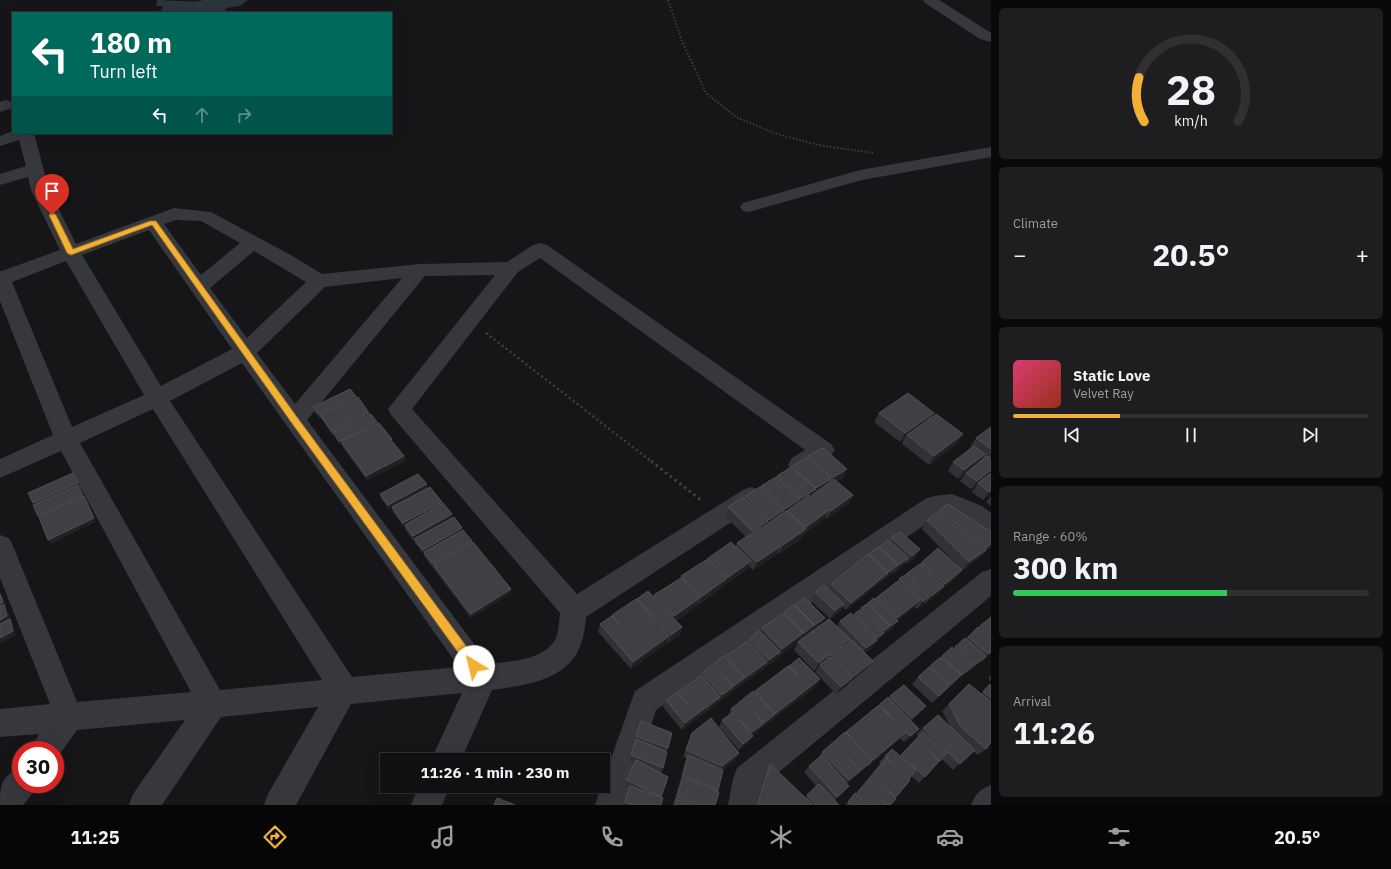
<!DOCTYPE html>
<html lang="en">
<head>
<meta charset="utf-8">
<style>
	body { margin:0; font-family:"IBM Plex Sans",sans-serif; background:#1e1e20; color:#f1f3f6; height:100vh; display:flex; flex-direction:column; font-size:15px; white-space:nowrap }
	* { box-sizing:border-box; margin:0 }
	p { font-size:13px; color:#9c9d9f }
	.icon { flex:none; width:22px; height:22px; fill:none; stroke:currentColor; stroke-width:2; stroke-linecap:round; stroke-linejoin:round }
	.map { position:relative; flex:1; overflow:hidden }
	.drawer { display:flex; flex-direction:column; gap:8px; padding:8px; background:#09090a; width:400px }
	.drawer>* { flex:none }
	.hud { position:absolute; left:12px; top:12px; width:380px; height:122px; border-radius:0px; box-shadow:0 4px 16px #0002,0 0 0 1px #303032; background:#00695c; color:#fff; overflow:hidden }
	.speed { position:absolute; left:12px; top:741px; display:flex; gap:8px; font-size:20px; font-weight:700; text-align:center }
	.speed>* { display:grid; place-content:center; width:52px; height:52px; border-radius:50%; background:#101012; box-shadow:0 4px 16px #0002,0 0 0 1px #303032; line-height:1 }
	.speed .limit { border:6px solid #d22; background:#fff; color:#111 }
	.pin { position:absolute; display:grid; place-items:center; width:34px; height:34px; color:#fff; margin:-41px -17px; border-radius:50% 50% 50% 0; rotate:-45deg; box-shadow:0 0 4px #0007 }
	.pin .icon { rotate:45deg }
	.me { position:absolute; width:44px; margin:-22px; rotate:324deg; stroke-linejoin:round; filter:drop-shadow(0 0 3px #0008) }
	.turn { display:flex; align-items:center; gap:14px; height:84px; padding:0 12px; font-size:18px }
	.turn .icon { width:52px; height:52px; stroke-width:2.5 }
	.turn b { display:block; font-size:28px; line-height:34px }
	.lanes { display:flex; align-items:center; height:38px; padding:0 12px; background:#0003; justify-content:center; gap:20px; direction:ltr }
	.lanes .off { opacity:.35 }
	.big { font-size:30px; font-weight:700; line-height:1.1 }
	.drawer .card { flex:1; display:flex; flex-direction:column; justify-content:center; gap:6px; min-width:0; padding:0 14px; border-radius:6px; background:#1e1e20 }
	.drawer .dial { align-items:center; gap:0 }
	.dial svg { height:104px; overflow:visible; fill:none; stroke:#303032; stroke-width:7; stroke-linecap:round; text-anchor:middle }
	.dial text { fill:#f1f3f6; stroke:none }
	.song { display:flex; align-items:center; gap:12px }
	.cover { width:48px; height:48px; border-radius:6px; background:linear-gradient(135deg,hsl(340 70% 55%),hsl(10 70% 35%)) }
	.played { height:4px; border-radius:2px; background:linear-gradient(90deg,#f2b134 30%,#303032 30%) }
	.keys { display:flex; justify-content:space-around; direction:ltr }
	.heat { display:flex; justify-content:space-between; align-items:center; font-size:22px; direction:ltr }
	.charge { height:6px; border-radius:3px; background:linear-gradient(90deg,#34c759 60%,#303032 0) }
	.trip { position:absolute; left:380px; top:753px; width:230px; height:40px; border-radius:0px; background:#101012; box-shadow:0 4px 16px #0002,0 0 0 1px #303032; font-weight:700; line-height:40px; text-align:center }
	.tabs { display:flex; height:64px; justify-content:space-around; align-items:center; background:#060607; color:#9c9d9f }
	.tabs .icon { width:28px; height:28px }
	.tabs .current { color:#f2b134 }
	.tabs b { font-size:18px; color:#f1f3f6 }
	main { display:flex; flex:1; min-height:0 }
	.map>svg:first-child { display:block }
	.water { fill:#2c353c }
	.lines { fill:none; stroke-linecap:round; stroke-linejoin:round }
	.path-far2 { stroke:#3d3f44; stroke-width:2; stroke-dasharray:1.5 2; stroke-linecap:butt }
	.path-far1 { stroke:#3d3f44; stroke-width:2.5; stroke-dasharray:2 3; stroke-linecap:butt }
	.path { stroke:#3d3f44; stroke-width:3; stroke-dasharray:2.5 3.5; stroke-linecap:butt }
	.minor { fill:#37383d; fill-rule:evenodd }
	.wall { fill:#323236 }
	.shaded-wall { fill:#212124 }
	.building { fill:#3f3f44; stroke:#4f5156 }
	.route { fill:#f2b134; stroke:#9d7322 }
</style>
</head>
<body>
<main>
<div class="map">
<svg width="991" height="805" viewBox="0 0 991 805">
	<rect width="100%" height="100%" fill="#161618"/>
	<!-- water -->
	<path class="water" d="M157 0C167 0 197 3 203 0H248L240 6 226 8 225 10 233 13H153L162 10V6H156Z"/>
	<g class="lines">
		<!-- path-far2 -->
		<path class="path-far2" d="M668 0 682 41 706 93 736 117 774 133 818 145 873 153"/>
		<!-- path-far1 -->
		<path class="path-far1" d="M486 333 652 462"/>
		<!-- path -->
		<path class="path" d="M651 461 702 501"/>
		<!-- minor -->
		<path class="minor" d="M923 0H939L991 33V42L980 39 925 3Z
			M6 100 12 102 13 106 12 108 0 112V102Z
			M13 131V133H34L49 190 76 244 174 208 211 212 289 254 322 274 420 264 507 262 533 245 540 243 547 245 831 444 835 450C830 458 811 473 801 474 798 474 795 473 792 472L788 465 792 458 805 450 540 258 518 272 412 409 577 594 743 490 751 487 759 490 763 497 759 504 586 617C585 626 584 636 581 644 568 681 525 685 492 690L461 760H431L462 693 351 704 296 805H264L268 794 318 707 221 717 162 805H129L133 794 185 720 77 730 55 761V750H30L39 734 0 737V709L50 704 0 578V535L9 538 13 546 77 702 191 692 61 451 0 478V459L53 435 0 301V271H2L60 250 31 190 28 177 0 185V174L26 166 19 140 0 146V136ZM176 220 201 221 240 243 201 275 164 224ZM149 230 232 349 161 386 82 255ZM254 251 306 282 247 338 210 288ZM66 261 144 395 72 427 12 282ZM495 275 388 409 391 415 560 613C559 620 559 631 556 638 544 661 511 661 489 664L307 420 425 276ZM402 278 295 404 257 353 325 287ZM242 363 459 667 352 677 170 401ZM153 409 322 680 220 690 80 443Z
			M991 147V157L862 180 749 212 743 211 740 207 743 203 860 170Z
			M952 494 982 506 991 513V537C970 530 965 513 939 515L656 710 625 805H595L601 786H603V781L635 691 925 499 934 496Z
			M991 569V596L761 787 758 805H728L733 779 737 768 982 572Z
			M21 768V784H36L32 794 23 805H0C0 785 1 776 21 768Z
			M991 785V805H971C976 793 979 790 991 785Z
			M419 786H450L442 805H411Z"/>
	</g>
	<!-- wall -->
	<path class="wall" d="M356 398 377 422V423L404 456 405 461 367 480 342 446V444L340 445 334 435 333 436 321 418 320 419 314 411 313 407Z
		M879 413 932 417 958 443 929 465 902 444 904 439 900 442 874 422Z
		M991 427V494L983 500 972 492 977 485 971 489 960 481 965 474 958 479 948 471 953 462 972 448 970 447 976 438Z
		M808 456 847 469 843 478 837 481 853 495 849 503 827 519 825 517 824 519 803 535 802 538 779 554 778 553 777 554 753 570 749 566 747 569 698 605V604L697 606 676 621 682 627 680 635 668 643 667 642V643L631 669 598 632 600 624 612 616V615L637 601V599L654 597V595L681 578V576L706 560 707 559 736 546 737 543 746 537 725 516 728 507 744 498 745 496 760 487 761 486 776 477 777 476 807 458Z
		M427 489 393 507 442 504 452 514V518L472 541V542L511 589V593L471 618 434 569V567L433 568 424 556V554L415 543V539L413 540 405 529V526L404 527 393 512 392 507 389 509 381 498 380 494Z
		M991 496V506L986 502Z
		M939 510 991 532V547L982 555 979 558 963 570H962L956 578 942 589 938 594 925 604 924 603 917 609 915 607 897 621 892 629 886 633H885L881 637 872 648 865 653 873 661 867 668 836 694 815 672 818 668 814 671 794 650 798 642 811 632 800 640H799V641L778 657 777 656 776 660 765 667 764 669 741 685 719 702 718 701 717 704 706 712V711L705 713 682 730 663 707 666 700 677 693 678 692 690 685 691 683 701 675 702 673 725 657 726 656 748 641 749 639 760 632 762 628 795 605 825 618 821 624 837 626 840 621 854 616 861 608 868 603 875 599 898 581 899 579 921 563 960 568 922 529 927 520 938 512Z
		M891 538 920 549 915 558 906 564 905 563 903 566 894 573 893 572 846 610 842 607 840 612 830 619 810 600 815 592 828 588 831 584 869 554 878 548 879 547 889 541Z
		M991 617V653L982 662 981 661 968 672 967 671 932 703 912 684 918 677 941 657 952 647 954 648 965 638H966L980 626Z
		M789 666 820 679 815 687 759 730 753 735 749 742 739 750 719 727 722 720 728 716 731 709Z
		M991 675V681L988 678Z
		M969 684 981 694 990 684 991 685V742L986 749 978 755 973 751 953 770 942 759 919 783 911 776 909 779 910 780 890 805H845L855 793 856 794 881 764 879 762 885 756H900L919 737 916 734 923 728H951L942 711Z
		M890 696 926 706 920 713 911 721 919 729 913 736 904 742 900 739 868 767 867 766 847 784 849 786 844 792 835 800 839 805H755L766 771 770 764 805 798 816 786 804 772 809 766 818 758 822 752 880 704 889 698Z
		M641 721 668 748 663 768 661 773 660 797 661 805H624L625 804 629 789 625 787 634 764 629 762Z
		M692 733 739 753 735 760 723 770 715 805H673L680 781 685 762 687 758 683 757Z"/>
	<!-- shaded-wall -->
	<path class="shaded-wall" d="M356 396 357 401 320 415 321 418 320 419 319 414Z
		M369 413 370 418 333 432 334 435 333 436 332 431Z
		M934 413 929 422 907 435 904 439 900 442 905 433Z
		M377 422 378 426 341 441 342 444 340 445 339 441Z
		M963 434 958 443 929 465 934 456Z
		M985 454 979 463 958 479 964 470Z
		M404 456 405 461 367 480 366 476Z
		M847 469 843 478 828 487 832 478Z
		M991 470V474L978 483 971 489 977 481Z
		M73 473 96 522 51 544 48 540 41 520 38 516 36 508 33 503Z
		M831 479 827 488 813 495 816 488Z
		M427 484V489L389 509 388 505Z
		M816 489 811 498 787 511 785 515 781 517 785 509Z
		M991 490V494L983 500 989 492Z
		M853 495 849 503 827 519 831 511Z
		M442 502V507L405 525V526L404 527 403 523Z
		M784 510 781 519 765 528 769 520Z
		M828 511 824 519 803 535 802 538 779 554 783 545 804 530 806 527Z
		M452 514V518L413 540V536Z
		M768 521 764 528 763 527 761 531 748 539 752 531Z
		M462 528V532L424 552V554L423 550Z
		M472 541V545L433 564 434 567 433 568 432 563Z
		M991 544V547L982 555 979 558 963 570 969 562 984 551Z
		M781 546 777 554 753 570 757 562Z
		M920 549 915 558 906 564 912 556Z
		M908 558 903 566 894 573 899 565Z
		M751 561 747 569 723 587 727 578Z
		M898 565 893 573 884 580 889 572Z
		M962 570 956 578 942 589 938 594 925 604 931 596 942 588 945 584Z
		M888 573 883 581 846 610 851 603Z
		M726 579 723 587 698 605 701 597Z
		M511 589V593L471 618V614Z
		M0 592 2 595 6 606 7 608 11 620 13 623 16 635 0 644Z
		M929 597 923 605 917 609 923 601Z
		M700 598 697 606 671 624 674 616Z
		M920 600 914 608 897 621 892 629 886 633 897 618Z
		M844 604 840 612 830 619 835 611Z
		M825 618 821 625 811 632 815 625Z
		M814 625 810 633 800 640 804 633Z
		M890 626 885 634 881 637 872 648 861 656 866 648 874 643 877 638 881 635 884 631Z
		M682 627 680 635 668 643 671 635Z
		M803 633 799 641 778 657 782 649Z
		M669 636 667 643 631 669 633 662Z
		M850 639 845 647 835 655 840 647Z
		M780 652 776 660 765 667 769 660Z
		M991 652V653L982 662 988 654Z
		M829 655 825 662 820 665 818 668 814 671 819 663Z
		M986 656 979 663 968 672 975 665Z
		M873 661 867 668 848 684 853 677Z
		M767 662 764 669 741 685 745 678Z
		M973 665 966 672 955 682 962 675Z
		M744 678 741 686 730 693 734 686Z
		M852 678 847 686 836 694 841 687Z
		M820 679 815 687 771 721 775 714Z
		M733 687 730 694 719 702 722 695Z
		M720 697 717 704 706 712 710 705Z
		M708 706 705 713 682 730 685 723Z
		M926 706 920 713 906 725 912 718Z
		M775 714 770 721 760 730 764 723Z
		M763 724 759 731 748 739 752 732Z
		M919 729 913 736 904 742 910 736Z
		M906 732 900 739 868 767 873 760Z
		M753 736 749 742 739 750 743 744Z
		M739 753 735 760 719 773 722 766Z
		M872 761 866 767 844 787 849 780Z
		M849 786 844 792 831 803 837 797Z"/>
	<!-- building -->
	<path class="building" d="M350 389 356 396 319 414 313 407Z
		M908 393 934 413 905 433 879 413Z
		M358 397 369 413 332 431 320 415Z
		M371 414 377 422 339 441 333 432Z
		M936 414 963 434 934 456 907 435Z
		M379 423 392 439 391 440 404 456 366 476 341 441Z
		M991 427V449L976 438Z
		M974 446 985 454 964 470 953 462Z
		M823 448 847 469 832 478 808 456Z
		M987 456 991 459V470L977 481 966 473Z
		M807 457 831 479 816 488 794 469 816 489 801 498 777 476Z
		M73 473 78 483 33 503 28 493Z
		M991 473V490L989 492 978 483Z
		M418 474 427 484 388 505 380 494Z
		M776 477 800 499 785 509 761 486Z
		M834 479 853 495 831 511 812 495Z
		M78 485 83 495 38 516 33 505Z
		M430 487 442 502 403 523 392 507Z
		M760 487 784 510 769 520 745 496Z
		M809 495 828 511 806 527 787 511Z
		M84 496 94 518 48 540 39 517Z
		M743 497 768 521 752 531 728 507Z
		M443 503 452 514 413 536 405 525Z
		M948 504 991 532V544L986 548 939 510Z
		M786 511 806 529 783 545 763 527Z
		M938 512 986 550 969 562 927 520Z
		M454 517 462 528 423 550 414 539Z
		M761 527 781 546 757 562 737 543Z
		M463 530 472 541 432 563 424 552Z
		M900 532 920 549 912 556 891 538Z
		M888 540 908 558 899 565 879 547Z
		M473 542 511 589 471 614 433 564Z
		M731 542 751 561 727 578 707 559Z
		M878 547 898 565 889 572 869 554Z
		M938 548 962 570 945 584 921 563Z
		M868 554 888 573 851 603 831 584Z
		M706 560 726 579 701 597 681 576Z
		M920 564 944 586 931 596 906 574Z
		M905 575 929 597 923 601 899 579Z
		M681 578 700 598 674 616 654 595Z
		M898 581 920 600 897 618 876 598Z
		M824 585 844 604 835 611 815 592Z
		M648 591 682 627 671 635 637 599Z
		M0 594 3 602 0 604Z
		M805 598 825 618 815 625 795 605Z
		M874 598 898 621 891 626 868 603Z
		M636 599 669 636 633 662 600 624 612 616 620 625 612 615Z
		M4 604 7 616 0 620V606Z
		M867 604 890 626 884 631 861 608Z
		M794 605 814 625 804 633 784 612Z
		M860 610 884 633 877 638 854 614Z
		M783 613 803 633 782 649 762 628Z
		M851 613 877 640 866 648 840 621Z
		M991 617V636L980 626Z
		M10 619 13 631 0 638V624Z
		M829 619 850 639 840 647 841 648 852 640 873 661 853 677 831 655H829L819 663 798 642Z
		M978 627 991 638V652L988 654 968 637Z
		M759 631 780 652 769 660 749 639Z
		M965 638 986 656 975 665 955 647Z
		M748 641 767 662 745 678 726 656Z
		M952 647 973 665 962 675 942 656Z
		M724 656 744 678 734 686 724 677 733 687 722 695 702 673Z
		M830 657 852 678 841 687 820 665Z
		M941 657 961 675 950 685 930 666Z
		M799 658 820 679 775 714 755 691 788 666 798 676 789 666Z
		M929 667 949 686 939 696 918 677Z
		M701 675 720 697 710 705 691 683Z
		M689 684 708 706 685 723 666 700 677 693 689 706 678 692Z
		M969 684 991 702V742L986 749 961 727 949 704Z
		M990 684 991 685V698L983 692Z
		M904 685 926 706 912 718 890 696Z
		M753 691 775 714 764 723 755 713 763 724 752 732 739 719 753 736 743 744 722 720 734 712 731 709Z
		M888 697 919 729 910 736 906 732 873 760 846 732 879 705 894 720 880 704Z
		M938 715 975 750 960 764 923 728Z
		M711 718 739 753 722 766 686 750 692 733Z
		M641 721 672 733 668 748 636 736Z
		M845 732 872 761 861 770 847 757 860 771 849 780 822 752Z
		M923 732 947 753 940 761 928 750 939 761 925 777 901 755Z
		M636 739 667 752 663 768 631 755Z
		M892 749 916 770 909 779 910 780 896 797 886 789 896 799 890 805H887L878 797 886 805H870L857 793 886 758 892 763 885 756Z
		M688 755 723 770 718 790 683 775Z
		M822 755 849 786 837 797 809 766Z
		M636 760 668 777 661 797 627 780Z
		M770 764 813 805H757Z
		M683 777 719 792 715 805H696L677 797Z
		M819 784 839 805H816L807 795Z
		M630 786 663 798 661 805H632L625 802Z
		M855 793 867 805H851L848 802Z
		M497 798 515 805H494Z
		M676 799 691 805H675Z"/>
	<!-- route -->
	<path class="route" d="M52 212 56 215 73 249 150 221H156L297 417 478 662 480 666 478 669 474 671 470 669 291 422 152 225 71 255 67 253 49 215Z"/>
</svg>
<div class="speed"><div class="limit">30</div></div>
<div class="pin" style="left:52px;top:215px;background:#d93025"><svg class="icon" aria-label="arrive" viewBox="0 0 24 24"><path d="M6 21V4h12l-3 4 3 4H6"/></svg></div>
<svg class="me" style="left:474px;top:666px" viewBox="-20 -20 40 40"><circle r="19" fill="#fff"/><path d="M0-13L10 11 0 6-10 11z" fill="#f2b134"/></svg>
<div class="trip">11:26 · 1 min · 230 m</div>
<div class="hud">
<div class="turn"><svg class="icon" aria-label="left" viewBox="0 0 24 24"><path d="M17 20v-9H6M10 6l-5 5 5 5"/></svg><div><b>180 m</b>Turn left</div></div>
<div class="lanes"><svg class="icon" aria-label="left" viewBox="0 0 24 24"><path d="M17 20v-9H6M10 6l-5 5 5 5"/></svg><svg class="icon off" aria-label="ahead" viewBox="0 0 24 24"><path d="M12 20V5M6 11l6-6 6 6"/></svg><svg class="icon off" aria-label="right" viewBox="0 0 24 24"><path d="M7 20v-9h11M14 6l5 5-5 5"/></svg></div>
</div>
</div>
<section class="drawer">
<div class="card dial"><svg viewBox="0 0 100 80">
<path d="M14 69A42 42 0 1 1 86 69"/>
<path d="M14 69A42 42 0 0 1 10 35" stroke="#f2b134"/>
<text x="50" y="56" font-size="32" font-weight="700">28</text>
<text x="50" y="72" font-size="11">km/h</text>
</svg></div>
<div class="card"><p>Climate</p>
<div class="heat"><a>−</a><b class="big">20.5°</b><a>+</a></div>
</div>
<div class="card">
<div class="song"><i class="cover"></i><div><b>Static Love</b><p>Velvet Ray</p></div></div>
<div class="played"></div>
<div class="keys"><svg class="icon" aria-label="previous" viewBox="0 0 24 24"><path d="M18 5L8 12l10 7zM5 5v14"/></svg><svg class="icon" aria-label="pause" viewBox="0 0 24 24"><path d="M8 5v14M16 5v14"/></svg><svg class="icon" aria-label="next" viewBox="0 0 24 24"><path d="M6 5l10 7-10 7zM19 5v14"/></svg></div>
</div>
<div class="card"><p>Range · 60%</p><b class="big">300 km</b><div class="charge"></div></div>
<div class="card"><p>Arrival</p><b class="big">11:26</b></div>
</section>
</main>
<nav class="tabs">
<b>11:25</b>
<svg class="icon current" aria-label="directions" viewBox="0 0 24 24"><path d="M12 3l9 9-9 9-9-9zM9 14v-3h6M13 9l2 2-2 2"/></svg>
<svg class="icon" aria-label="music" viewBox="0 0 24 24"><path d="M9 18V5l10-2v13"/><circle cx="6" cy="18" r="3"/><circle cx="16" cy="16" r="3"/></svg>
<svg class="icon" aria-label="phone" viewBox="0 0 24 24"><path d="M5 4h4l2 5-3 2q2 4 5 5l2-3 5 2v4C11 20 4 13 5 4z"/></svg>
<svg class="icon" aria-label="climate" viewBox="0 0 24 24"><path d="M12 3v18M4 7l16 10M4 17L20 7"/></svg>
<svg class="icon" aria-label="car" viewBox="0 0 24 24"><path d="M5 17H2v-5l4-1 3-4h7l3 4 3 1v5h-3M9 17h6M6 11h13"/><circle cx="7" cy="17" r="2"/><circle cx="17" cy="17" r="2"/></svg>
<svg class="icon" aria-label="filters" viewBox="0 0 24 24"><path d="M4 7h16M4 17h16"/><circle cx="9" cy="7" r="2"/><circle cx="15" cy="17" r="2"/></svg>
<b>20.5°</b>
</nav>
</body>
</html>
